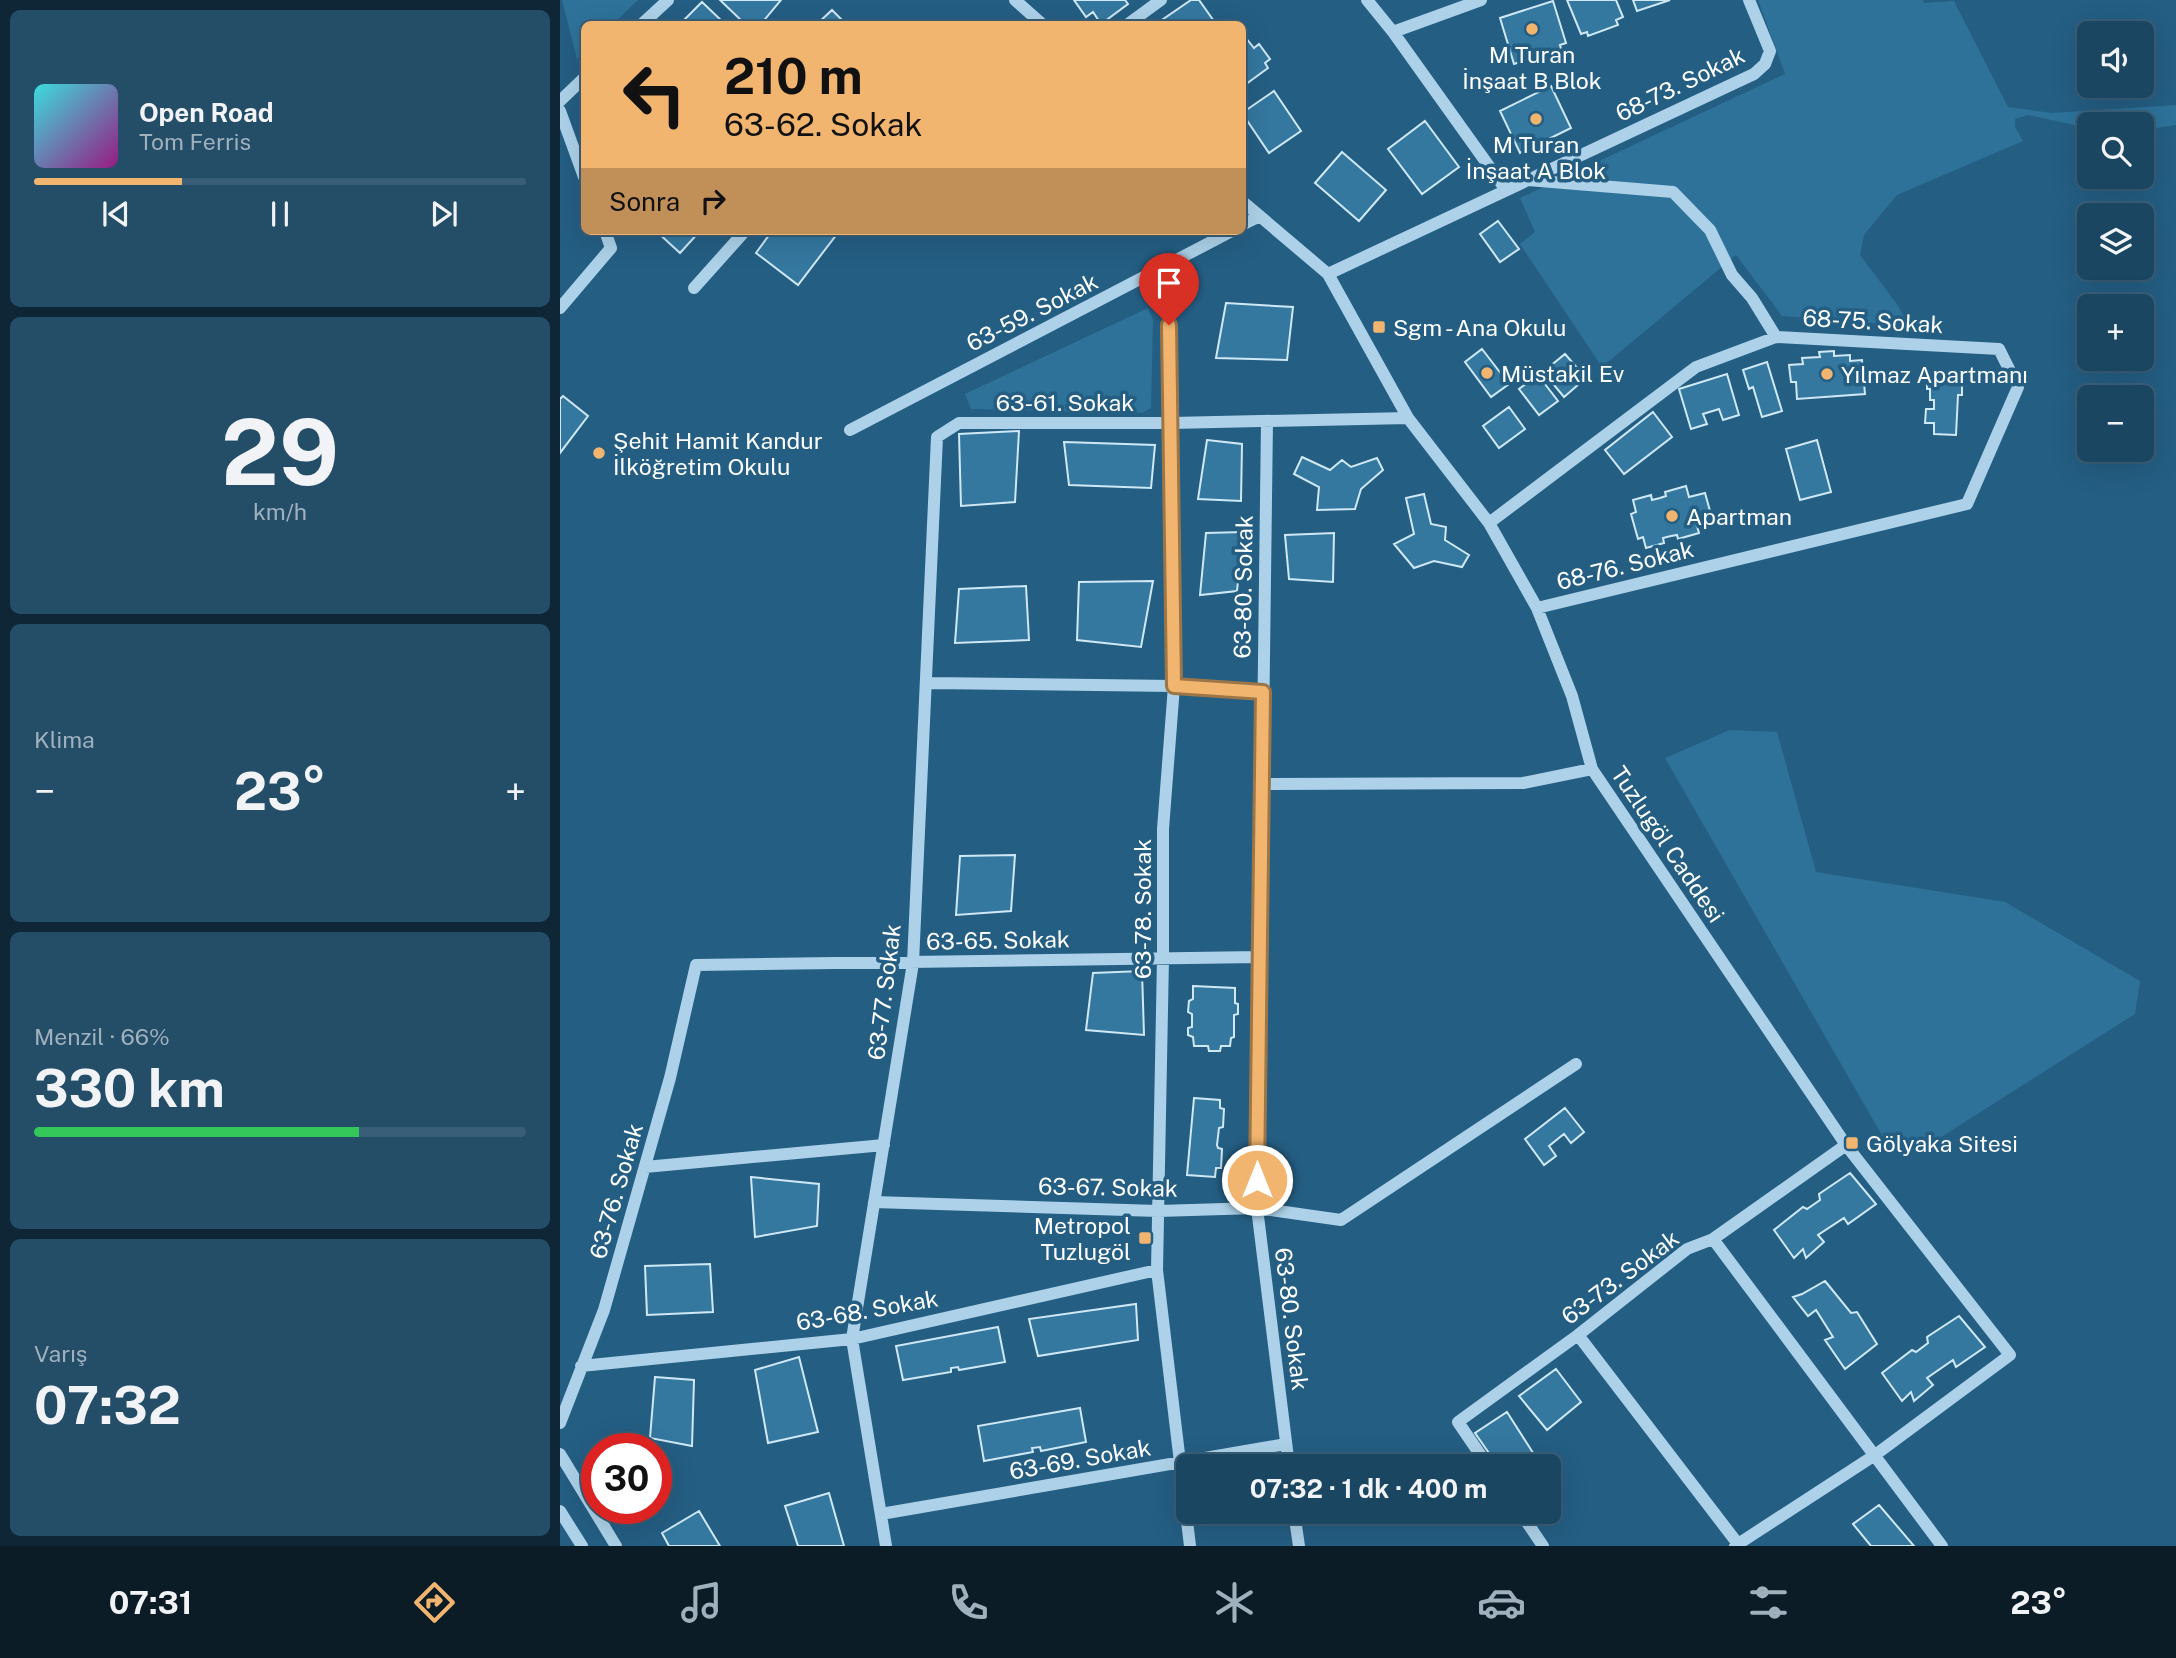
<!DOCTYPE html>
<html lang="tr">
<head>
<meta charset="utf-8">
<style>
	body { margin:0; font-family:"Public Sans",sans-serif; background:#244d68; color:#f1f3f6; height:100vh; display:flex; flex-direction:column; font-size:26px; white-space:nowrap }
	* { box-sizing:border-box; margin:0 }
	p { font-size:23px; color:#a0b1be }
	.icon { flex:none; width:38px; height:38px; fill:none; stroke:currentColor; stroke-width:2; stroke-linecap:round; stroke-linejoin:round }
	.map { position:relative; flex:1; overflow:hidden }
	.drawer { display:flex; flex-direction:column; gap:10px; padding:10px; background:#0f2636; width:560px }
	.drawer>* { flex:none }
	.guide { position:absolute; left:21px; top:21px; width:665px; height:214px; border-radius:10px; box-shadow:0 7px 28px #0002,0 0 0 2px #395e77; background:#f2b56f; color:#111; overflow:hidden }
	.tools { position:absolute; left:1517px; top:21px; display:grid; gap:14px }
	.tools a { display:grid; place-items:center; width:77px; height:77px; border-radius:10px; background:#1b4662; box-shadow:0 7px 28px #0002,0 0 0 2px #395e77; font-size:35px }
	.speed { position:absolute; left:21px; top:1433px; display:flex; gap:14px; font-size:35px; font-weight:700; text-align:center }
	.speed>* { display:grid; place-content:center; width:91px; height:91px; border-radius:50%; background:#1b4662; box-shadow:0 7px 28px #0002,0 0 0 2px #395e77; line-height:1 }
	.speed .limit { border:10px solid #d22; background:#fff; color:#111 }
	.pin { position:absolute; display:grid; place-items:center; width:60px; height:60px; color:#fff; margin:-72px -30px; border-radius:50% 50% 50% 0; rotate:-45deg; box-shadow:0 0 7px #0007 }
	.pin .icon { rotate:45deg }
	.me { position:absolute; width:77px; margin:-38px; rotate:0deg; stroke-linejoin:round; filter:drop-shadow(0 0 5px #0008) }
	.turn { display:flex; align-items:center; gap:24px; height:147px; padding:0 28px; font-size:32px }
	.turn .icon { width:91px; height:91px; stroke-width:2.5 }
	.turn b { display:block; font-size:49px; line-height:60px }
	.then { display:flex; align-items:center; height:66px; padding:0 28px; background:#0003; gap:14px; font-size:26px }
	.big { font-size:52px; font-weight:700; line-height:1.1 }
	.drawer .tile { flex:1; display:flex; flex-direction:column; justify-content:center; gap:10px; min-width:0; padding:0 24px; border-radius:10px; background:#244d68 }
	.drawer .dial { align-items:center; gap:0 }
	.dial b { font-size:91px; line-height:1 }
	.song { display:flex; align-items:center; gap:21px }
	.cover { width:84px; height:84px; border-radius:10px; background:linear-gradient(135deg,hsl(180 70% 55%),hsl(310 70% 35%)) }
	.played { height:7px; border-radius:4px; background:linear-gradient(90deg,#f2b56f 30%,#395e77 30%) }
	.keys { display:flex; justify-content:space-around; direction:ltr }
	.heat { display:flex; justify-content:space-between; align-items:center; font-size:38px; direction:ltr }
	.charge { height:10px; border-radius:5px; background:linear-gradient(90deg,#34c759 66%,#395e77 0) }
	.trip { position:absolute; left:616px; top:1454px; width:385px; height:70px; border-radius:10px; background:#1b4662; box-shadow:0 7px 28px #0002,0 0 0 2px #395e77; font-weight:700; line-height:70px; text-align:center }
	.menu { display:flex; height:112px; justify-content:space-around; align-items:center; background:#0b1c27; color:#a0b1be }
	.menu .icon { width:49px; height:49px }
	.menu .selected { color:#f2b56f }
	.menu b { font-size:32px; color:#f1f3f6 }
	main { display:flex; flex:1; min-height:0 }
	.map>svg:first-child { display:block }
	.green { fill:#2e729a }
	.building { fill:#34779f; stroke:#cfe8f6; stroke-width:2 }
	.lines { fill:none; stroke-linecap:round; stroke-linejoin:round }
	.minor { stroke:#acd1e8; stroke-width:12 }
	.route-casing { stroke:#9d7648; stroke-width:18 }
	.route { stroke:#f2b56f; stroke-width:12 }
	.poi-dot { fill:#f2b56f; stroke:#245e83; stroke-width:2.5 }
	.labels { text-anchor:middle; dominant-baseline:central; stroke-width:7; stroke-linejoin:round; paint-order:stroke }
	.poi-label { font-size:23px; fill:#fff; stroke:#245e83; text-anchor:start }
	.street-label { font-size:23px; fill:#fff; stroke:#245e83 }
</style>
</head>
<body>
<main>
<section class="drawer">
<div class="tile">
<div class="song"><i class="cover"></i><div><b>Open Road</b><p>Tom Ferris</p></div></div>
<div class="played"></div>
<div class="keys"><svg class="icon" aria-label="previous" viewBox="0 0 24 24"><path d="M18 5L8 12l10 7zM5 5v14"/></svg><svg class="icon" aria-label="pause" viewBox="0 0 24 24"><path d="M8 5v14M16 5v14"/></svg><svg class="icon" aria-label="next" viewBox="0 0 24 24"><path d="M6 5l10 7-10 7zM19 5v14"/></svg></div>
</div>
<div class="tile dial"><b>29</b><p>km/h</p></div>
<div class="tile"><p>Klima</p>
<div class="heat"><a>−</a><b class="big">23°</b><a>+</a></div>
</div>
<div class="tile"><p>Menzil · 66%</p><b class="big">330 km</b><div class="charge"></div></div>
<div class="tile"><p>Varış</p><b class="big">07:32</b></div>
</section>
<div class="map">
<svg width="1616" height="1546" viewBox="0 0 1616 1546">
	<rect width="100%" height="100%" fill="#245e83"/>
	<!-- green -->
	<path class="green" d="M2 0H78L53 24H24V52L17 59Z
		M1198 0H1363L1364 3 1394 1 1448 107 1492 113 1616 105V125L1582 130V124H1530L1529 128 1468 115 1455 119V127L1463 141 1337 195 1304 235 1300 255 1337 304 1349 326 1222 316 1176 255 1042 367 960 244 975 232 960 198 1225 74Z
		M588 308 593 320 591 408 582 413 411 409 405 394Z
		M1170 730 1217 732 1256 872 1445 902 1580 981 1575 1014 1359 1151H1331L1105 758Z"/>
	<!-- building -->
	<path class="building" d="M160 0H221L201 24H185Z
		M514 0H565L568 4 541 24 533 12 526 17Z
		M631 0H639L656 24H596Z
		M1007 0H1056L1063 17 1056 20 1058 25 1028 36 1027 32 1021 34Z
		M1073 0H1110L1077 11Z
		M993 1 1006 43 1000 45 1001 49 954 64 940 18Z
		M142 2 165 24H120Z
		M272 10 286 24H257Z
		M686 38 694 48 699 44 710 59 705 63 708 68 682 87V41Z
		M991 86 1011 128 960 153 940 111Z
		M714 91 741 131 709 153 682 113Z
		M865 121 899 167 862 194 828 149Z
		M782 152 826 190 799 221 755 183Z
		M938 221 959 249 940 262 920 234Z
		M96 231H140L120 253Z
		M212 231H274L277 234 238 285 196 253Z
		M666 303 733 307 727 360 656 358Z
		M922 349 949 384 931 397 905 362Z
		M1274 351V356L1290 355V361L1302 360 1305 394 1237 399 1236 382H1231L1229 365 1243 364 1242 358 1260 357 1259 352Z
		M1005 354 1026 378 1004 397 983 372Z
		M1207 362 1222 411 1202 417 1193 387 1189 389 1183 370Z
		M1167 374 1179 415 1163 420 1159 409 1143 414 1147 424 1131 429 1119 389Z
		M978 375 998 401 979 415 959 389Z
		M1367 381 1402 382V395H1398L1396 435 1374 434V423H1365L1366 409H1374V400H1370V389H1367Z
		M3 396 28 416 0 453V399Z
		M949 407 965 429 939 448 923 426Z
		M1093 412 1112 437 1064 474 1045 450Z
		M459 431 455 502 401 506 399 434Z
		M647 440 682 444 681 501 638 499Z
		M1257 440 1271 492 1240 500 1226 449Z
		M504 442 595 445 591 488 509 485Z
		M742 457 770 470 782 460 791 467 817 458 823 470 801 489 795 509 757 510 759 487 734 474Z
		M1126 486 1129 497 1145 493 1152 518 1136 523 1139 533 1118 539 1117 535 1111 536 1103 538 1104 543 1086 548 1083 537 1078 539 1071 514 1076 512 1073 500 1091 495 1092 500 1100 498 1106 496 1105 492Z
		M864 494 871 524 886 527 885 540 909 555 902 567 874 561 854 568 834 544 854 534 846 498Z
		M683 532 677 591 640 595 646 533Z
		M774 533 773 582 729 579 725 535Z
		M593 581 581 647 517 640 519 582Z
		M466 586 469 640 395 643 399 589Z
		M455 855 451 911 396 915 400 856Z
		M582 971 584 1035 526 1030 533 973Z
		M633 986 675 988V1003L678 1004V1014L674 1015V1037L671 1038 670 1046H661L660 1051H649L648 1046H634L633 1037 628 1035V1028L632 1027V1014L628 1012 629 1001 633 999Z
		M634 1098 660 1100V1108L664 1109 663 1127 659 1128 657 1145 658 1148 662 1149 661 1168H656L655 1177 627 1175Z
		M1005 1108 1024 1132 1011 1143 1004 1134 989 1146 996 1156 984 1165 965 1139Z
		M1290 1173 1316 1204 1288 1224 1284 1218 1258 1235 1264 1242 1246 1258 1243 1249 1234 1258 1214 1230 1243 1207 1247 1209 1260 1200 1259 1194Z
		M191 1177 259 1184 257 1226 195 1237Z
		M150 1264 153 1312 87 1315 85 1266Z
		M1265 1281 1291 1313 1297 1312 1317 1344 1285 1369 1265 1340 1273 1337 1256 1310 1248 1316 1233 1297 1242 1294Z
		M576 1304 578 1340 478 1356 469 1319Z
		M1399 1316 1425 1347 1396 1367 1393 1360 1367 1378 1373 1385 1354 1401 1351 1392 1342 1401 1322 1373 1352 1350 1356 1352 1368 1343 1367 1337Z
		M438 1327 445 1362 399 1370 398 1367 391 1368V1372L343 1380 336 1346Z
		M239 1357 258 1432 208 1443 195 1370Z
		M996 1369 1021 1402 987 1430 959 1396Z
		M95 1377 134 1380 132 1446 90 1438Z
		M520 1408 526 1442 481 1451 480 1447 472 1448 473 1452 424 1461 418 1426Z
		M947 1412 975 1456 960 1466H938L915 1433Z
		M269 1493 284 1546H238L225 1506Z
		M1319 1505 1354 1546H1311L1293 1524Z
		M139 1511 160 1546H109L102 1533Z"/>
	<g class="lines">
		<!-- minor -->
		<path class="minor" d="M455 0 482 24
			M807 0 833 32 946 190
			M82 24 108 0
			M568 24 601 0
			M833 32 921 0
			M0 101 24 78
			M0 111 24 177
			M968 180 1113 192 1150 230 1172 275 1192 298 1216 337
			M682 201 768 274 848 418 929 523 977 608 1012 696 1032 769 1286 1145 1450 1355 1315 1455 1175 1546
			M682 225 700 216
			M596 272 608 307 611 343 614 686 603 829V958L597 1270 630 1546
			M768 274 1194 74 1205 64 1210 51 1189 0
			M134 288 185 231
			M0 308 51 248 45 231
			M707 421 697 1208 729 1466
			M290 430 672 231
			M929 523 1136 367 1216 337 1439 349 1458 387 1407 504 977 608
			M367 683 614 686 703 693
			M701 784 963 783 1032 769
			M85 1167 324 1145
			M314 1202 598 1211 697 1208 781 1220 1016 1064
			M1153 1239 1382 1546
			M1018 1335 1178 1544
			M21 1366 292 1339 597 1270
			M0 1423 44 1310 110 1078 136 965 698 957
			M0 1454 56 1546
			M928 1466 898 1422 1018 1335 1127 1249 1153 1239 1286 1145
			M0 1511 22 1546
			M734 1512 739 1546
			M960 1512 983 1546
			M321 1514 726 1444
			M326 1546 292 1339 353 963 377 437 399 423H611L848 418"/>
	</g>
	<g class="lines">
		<!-- route casing -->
		<g class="route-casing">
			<path id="route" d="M609 325 614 686 703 692 697 1180"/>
		</g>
		<!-- route -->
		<use href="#route" class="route"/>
	</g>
	<!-- markers -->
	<g class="poi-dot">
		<circle cx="972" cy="29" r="7"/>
		<circle cx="976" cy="119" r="7"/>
		<rect x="812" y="320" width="14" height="14" rx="3.5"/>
		<circle cx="927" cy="373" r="7"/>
		<circle cx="1267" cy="374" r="7"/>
		<circle cx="39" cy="453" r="7"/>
		<circle cx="1112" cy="516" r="7"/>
		<rect x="1285" y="1136" width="14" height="14" rx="3.5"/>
		<rect x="578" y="1231" width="14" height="14" rx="3.5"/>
	</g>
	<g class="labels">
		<!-- poi labels -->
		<g class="poi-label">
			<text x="972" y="54" text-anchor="middle">M Turan<tspan x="972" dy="26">İnşaat B Blok</tspan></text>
			<text x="976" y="144" text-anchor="middle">M Turan<tspan x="976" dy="26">İnşaat A Blok</tspan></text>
			<text x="833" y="327">Sgm - Ana Okulu</text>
			<text x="941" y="373">Müstakil Ev</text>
			<text x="1281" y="374">Yılmaz Apartmanı</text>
			<text x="53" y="440">Şehit Hamit Kandur<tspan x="53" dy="26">İlköğretim Okulu</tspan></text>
			<text x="1126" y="516">Apartman</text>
			<text x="1306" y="1143">Gölyaka Sitesi</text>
			<text x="571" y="1225" text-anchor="end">Metropol<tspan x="571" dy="26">Tuzlugöl</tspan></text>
		</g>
		<!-- street labels -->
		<g class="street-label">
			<text transform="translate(1120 84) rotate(-26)">68-73. Sokak</text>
			<text transform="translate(472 312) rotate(-27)">63-59. Sokak</text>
			<text transform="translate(1313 321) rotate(3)">68-75. Sokak</text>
			<text x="505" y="402">63-61. Sokak</text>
			<text transform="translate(1065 565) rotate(-14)">68-76. Sokak</text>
			<text transform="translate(683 587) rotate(-89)">63-80. Sokak</text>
			<text transform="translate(1108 844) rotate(56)">Tuzlugöl Caddesi</text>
			<text transform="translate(582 909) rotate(-90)">63-78. Sokak</text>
			<text transform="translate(438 940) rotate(-1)">63-65. Sokak</text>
			<text transform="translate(324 992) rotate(-83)">63-77. Sokak</text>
			<text transform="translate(548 1187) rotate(1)">63-67. Sokak</text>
			<text transform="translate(56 1191) rotate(-74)">63-76. Sokak</text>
			<text transform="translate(1060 1277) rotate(-37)">63-73. Sokak</text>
			<text transform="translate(307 1310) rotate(-10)">63-68. Sokak</text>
			<text transform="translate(732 1319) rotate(83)">63-80. Sokak</text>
			<text transform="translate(520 1459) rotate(-10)">63-69. Sokak</text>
		</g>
	</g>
</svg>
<div class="tools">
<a><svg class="icon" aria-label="sound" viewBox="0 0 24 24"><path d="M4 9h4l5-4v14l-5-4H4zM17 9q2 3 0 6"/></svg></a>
<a><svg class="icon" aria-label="search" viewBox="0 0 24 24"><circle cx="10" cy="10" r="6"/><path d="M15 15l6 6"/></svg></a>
<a><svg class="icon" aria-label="layers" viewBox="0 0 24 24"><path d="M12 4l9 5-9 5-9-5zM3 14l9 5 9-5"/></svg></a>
<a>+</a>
<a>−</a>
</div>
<div class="speed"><div class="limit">30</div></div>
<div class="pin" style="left:609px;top:325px;background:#d93025"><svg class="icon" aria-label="arrive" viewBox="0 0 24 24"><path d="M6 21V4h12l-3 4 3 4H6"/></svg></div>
<svg class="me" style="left:697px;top:1180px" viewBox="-20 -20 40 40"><circle r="17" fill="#f2b56f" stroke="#fff" stroke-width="3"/><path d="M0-11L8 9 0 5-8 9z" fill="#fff"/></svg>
<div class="trip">07:32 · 1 dk · 400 m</div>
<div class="guide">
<div class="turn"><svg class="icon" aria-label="left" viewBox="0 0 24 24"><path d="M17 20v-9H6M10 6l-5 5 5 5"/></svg><div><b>210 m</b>63-62. Sokak</div></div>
<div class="then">Sonra<svg class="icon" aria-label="right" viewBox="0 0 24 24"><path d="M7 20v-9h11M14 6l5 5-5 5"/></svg></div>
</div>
</div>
</main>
<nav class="menu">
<b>07:31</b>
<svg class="icon selected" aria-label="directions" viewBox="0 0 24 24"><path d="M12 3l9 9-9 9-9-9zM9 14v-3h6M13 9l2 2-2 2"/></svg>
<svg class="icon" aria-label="music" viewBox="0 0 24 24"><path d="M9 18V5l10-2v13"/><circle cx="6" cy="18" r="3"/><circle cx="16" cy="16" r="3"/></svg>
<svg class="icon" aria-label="phone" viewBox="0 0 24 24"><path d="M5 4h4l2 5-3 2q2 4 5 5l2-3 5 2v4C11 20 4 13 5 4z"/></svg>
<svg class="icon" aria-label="climate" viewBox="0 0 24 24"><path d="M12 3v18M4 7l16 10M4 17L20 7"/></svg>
<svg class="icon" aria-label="car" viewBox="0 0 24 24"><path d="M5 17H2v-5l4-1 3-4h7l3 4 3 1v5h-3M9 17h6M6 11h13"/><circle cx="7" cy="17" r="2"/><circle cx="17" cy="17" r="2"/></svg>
<svg class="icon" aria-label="filters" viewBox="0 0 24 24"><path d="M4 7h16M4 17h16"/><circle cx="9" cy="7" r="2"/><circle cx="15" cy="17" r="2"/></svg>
<b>23°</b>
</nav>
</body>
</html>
